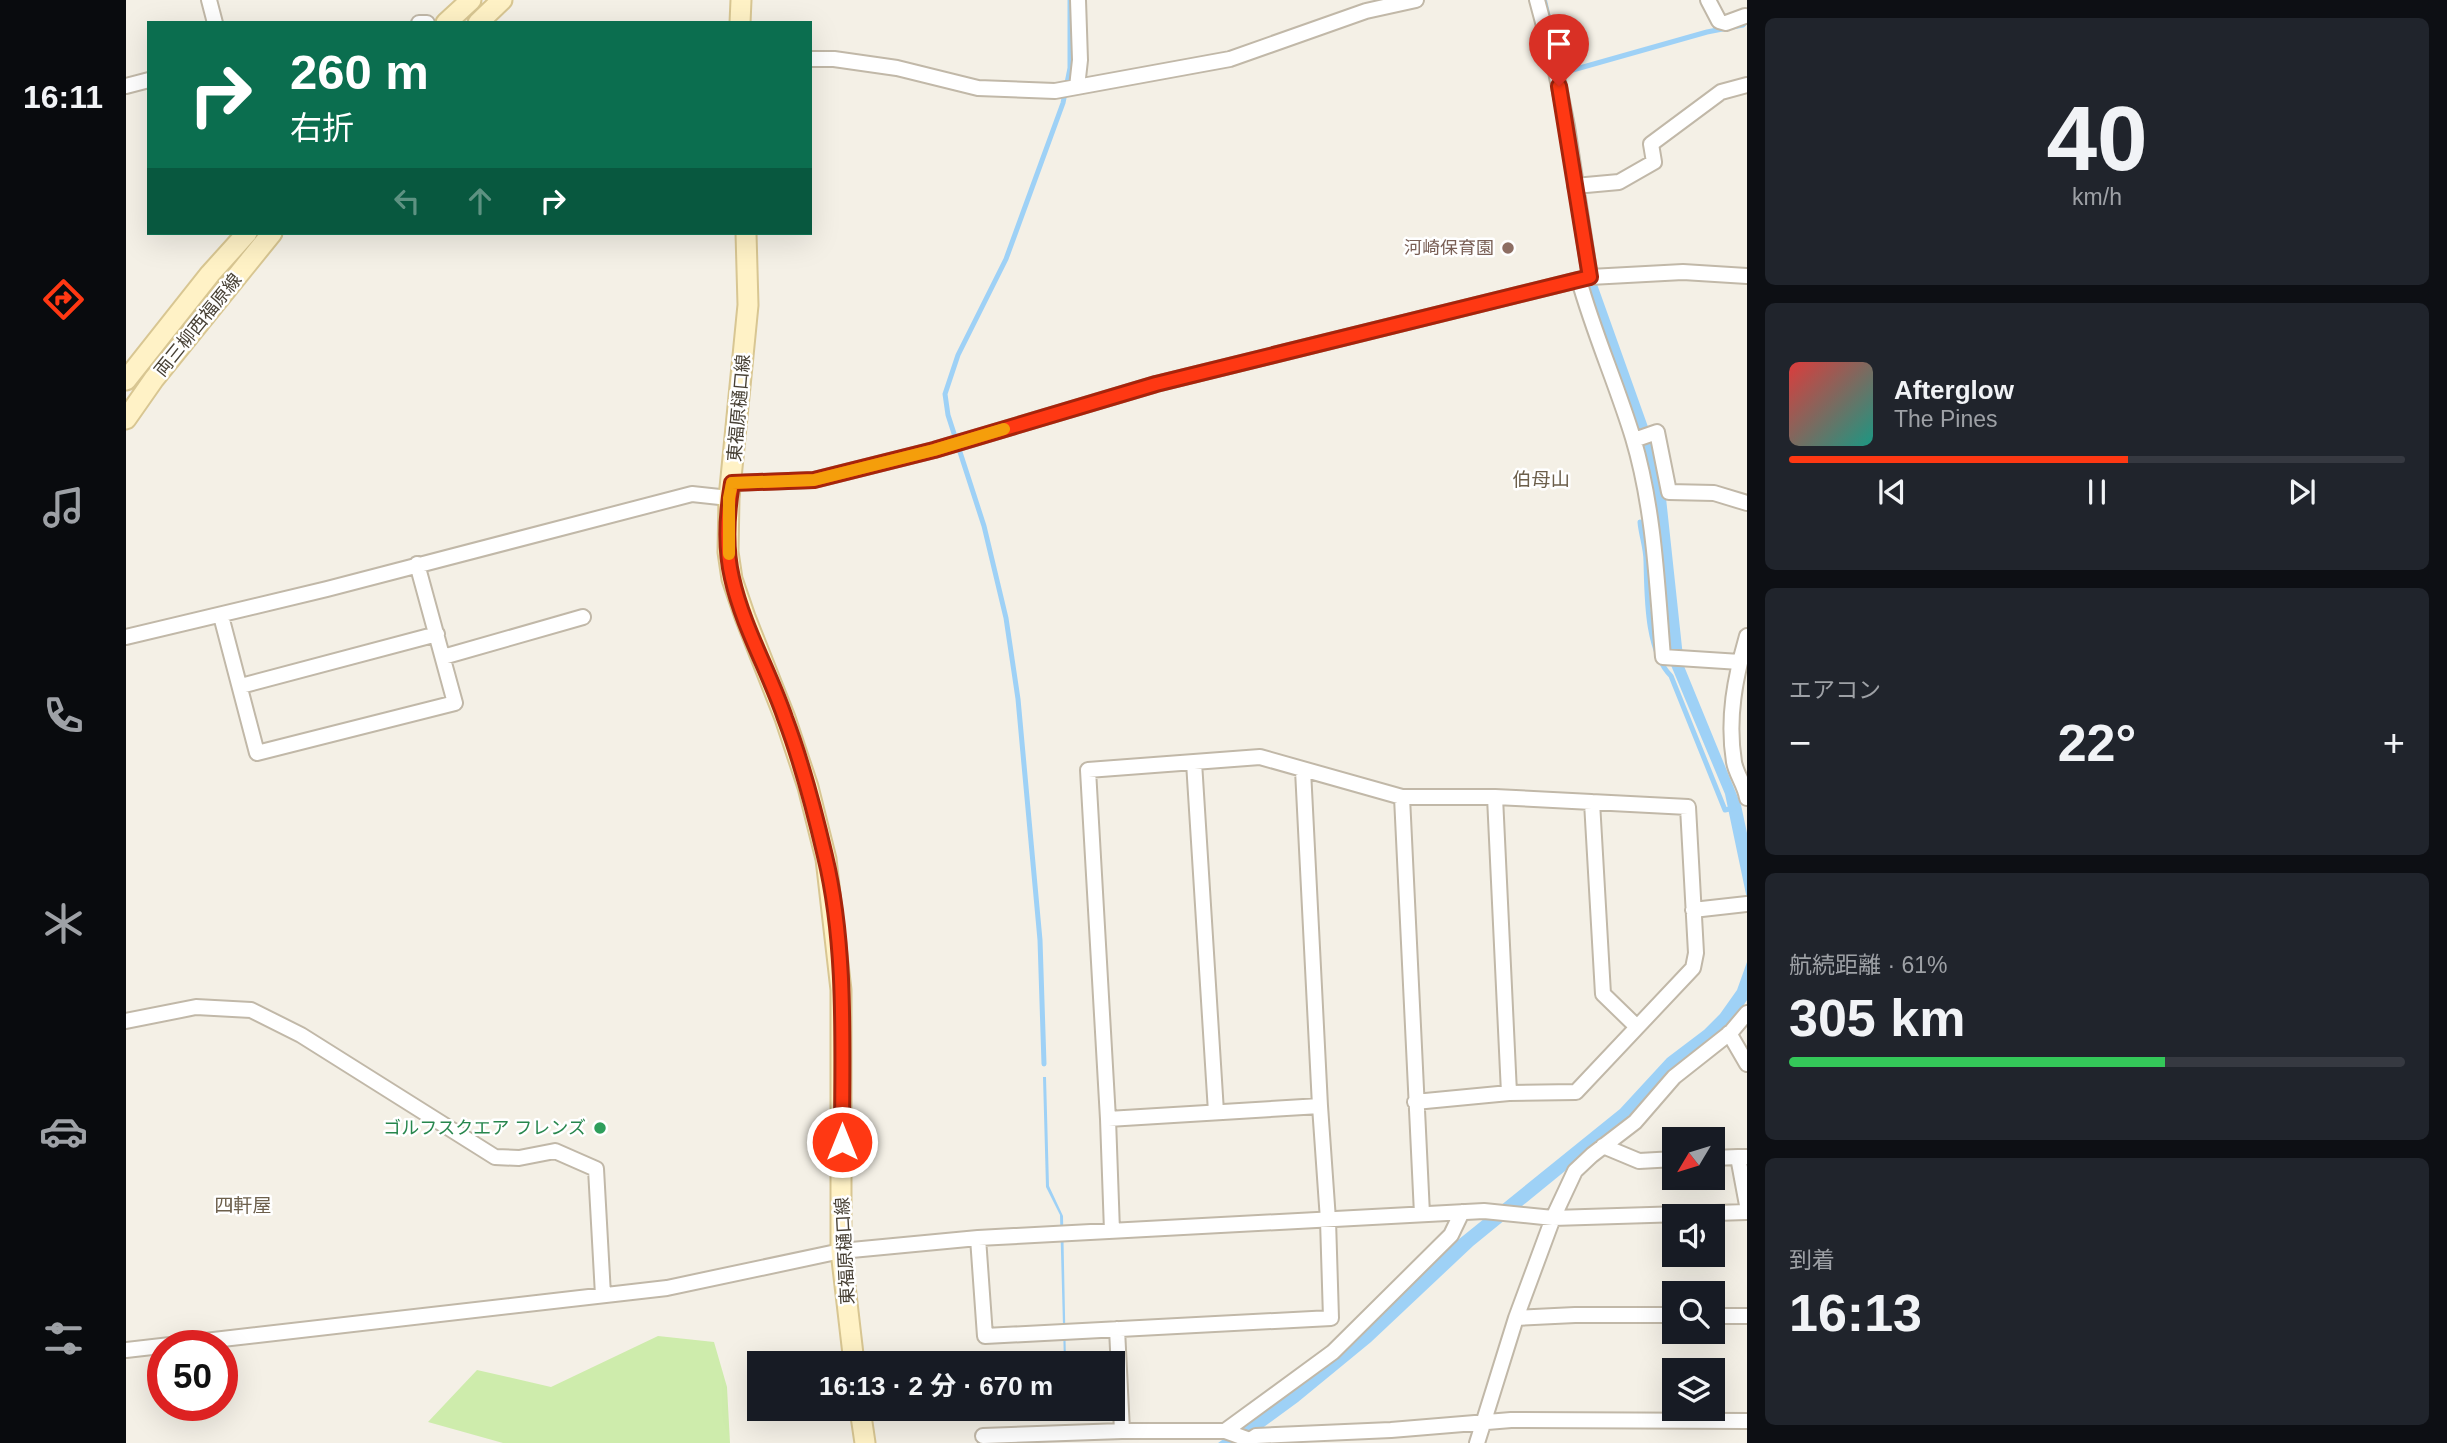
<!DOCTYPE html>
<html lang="ja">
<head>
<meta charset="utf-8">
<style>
	body { margin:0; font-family:Helvetica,"Noto Sans JP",sans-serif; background:#20242c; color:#f1f3f6; height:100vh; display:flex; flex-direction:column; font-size:26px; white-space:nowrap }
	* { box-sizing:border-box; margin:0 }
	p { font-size:23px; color:#9ea1a6 }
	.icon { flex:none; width:38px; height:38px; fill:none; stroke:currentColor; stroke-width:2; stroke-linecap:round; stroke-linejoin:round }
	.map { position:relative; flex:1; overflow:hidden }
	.details { display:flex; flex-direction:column; gap:18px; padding:18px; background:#0d0f14; width:700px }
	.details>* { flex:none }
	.banner { position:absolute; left:21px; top:21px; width:665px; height:214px; border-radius:0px; box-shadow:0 7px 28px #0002; background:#0b6e4f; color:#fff; overflow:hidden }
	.needle { width:46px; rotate:232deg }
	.buttons { position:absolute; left:1536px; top:1127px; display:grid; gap:14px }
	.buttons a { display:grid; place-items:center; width:63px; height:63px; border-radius:0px; background:#171b24; box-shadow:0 7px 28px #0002; font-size:35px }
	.speed { position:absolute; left:21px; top:1330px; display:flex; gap:14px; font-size:35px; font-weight:700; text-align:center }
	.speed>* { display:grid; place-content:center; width:91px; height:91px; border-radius:50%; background:#171b24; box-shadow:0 7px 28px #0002; line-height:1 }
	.speed .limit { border:10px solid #d22; background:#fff; color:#111 }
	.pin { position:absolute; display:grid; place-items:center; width:60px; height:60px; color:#fff; margin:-72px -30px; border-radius:50% 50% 50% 0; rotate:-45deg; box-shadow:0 0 7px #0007 }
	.pin .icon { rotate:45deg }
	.me { position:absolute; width:77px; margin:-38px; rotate:0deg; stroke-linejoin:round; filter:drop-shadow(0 0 5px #0008) }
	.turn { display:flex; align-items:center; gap:24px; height:147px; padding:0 28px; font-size:32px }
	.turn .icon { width:91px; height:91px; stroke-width:2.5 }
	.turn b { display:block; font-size:49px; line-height:60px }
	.lanes { display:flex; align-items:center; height:66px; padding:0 28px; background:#0003; justify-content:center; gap:35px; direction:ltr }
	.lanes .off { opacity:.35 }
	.big { font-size:52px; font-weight:700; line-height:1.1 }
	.details .widget { flex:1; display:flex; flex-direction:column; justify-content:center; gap:10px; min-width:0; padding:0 24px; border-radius:10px; background:#20242c }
	.details .dial { align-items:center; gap:0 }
	.dial b { font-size:91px; line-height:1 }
	.song { display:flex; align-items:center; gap:21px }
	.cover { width:84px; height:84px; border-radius:10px; background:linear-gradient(135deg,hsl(0 70% 55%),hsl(170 70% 35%)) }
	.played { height:7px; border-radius:4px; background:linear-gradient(90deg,#ff3813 55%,#363941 55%) }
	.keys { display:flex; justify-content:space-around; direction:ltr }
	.heat { display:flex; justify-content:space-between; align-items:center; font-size:38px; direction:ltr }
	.charge { height:10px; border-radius:5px; background:linear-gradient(90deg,#34c759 61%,#363941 0) }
	.trip { position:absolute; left:621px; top:1351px; width:378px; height:70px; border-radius:0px; background:#171b24; box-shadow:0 7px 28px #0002; font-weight:700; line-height:70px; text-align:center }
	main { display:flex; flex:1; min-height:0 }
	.tabs { display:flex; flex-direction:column; width:126px; justify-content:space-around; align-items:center; background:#090b0e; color:#9ea1a6 }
	.tabs .icon { width:49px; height:49px }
	.tabs .current { color:#ff3813 }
	.tabs b { font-size:32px; color:#f1f3f6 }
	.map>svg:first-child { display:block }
	.green { fill:#ceecac }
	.water { fill:#9ed1f6 }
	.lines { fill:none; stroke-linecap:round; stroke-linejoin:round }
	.stream { stroke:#9ed1f6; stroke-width:5 }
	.minor-casing { stroke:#c1b8a8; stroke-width:18 }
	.secondary-casing { stroke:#d8c692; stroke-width:23 }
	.minor { stroke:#fff; stroke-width:14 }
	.secondary { stroke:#fff2c6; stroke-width:19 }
	.route-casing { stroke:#a6240c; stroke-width:18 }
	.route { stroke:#ff3813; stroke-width:12 }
	.slow { stroke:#f59e0b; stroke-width:12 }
	.education-dot { fill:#8d6e63; stroke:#fff; stroke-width:2.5 }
	.leisure-dot { fill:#2e9e5b; stroke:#fff; stroke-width:2.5 }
	.labels { text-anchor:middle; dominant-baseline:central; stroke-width:5; stroke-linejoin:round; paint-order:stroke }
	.education-label { font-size:18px; fill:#785e54; stroke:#fff; text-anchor:end }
	.street-label { font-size:18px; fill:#484135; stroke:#fff }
	.leisure-label { font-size:18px; fill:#27864d; stroke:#fff; text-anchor:end }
	.neighbourhood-label { font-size:19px; fill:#6c5f4b; stroke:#fff }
</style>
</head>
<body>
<main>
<nav class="tabs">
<b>16:11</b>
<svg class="icon current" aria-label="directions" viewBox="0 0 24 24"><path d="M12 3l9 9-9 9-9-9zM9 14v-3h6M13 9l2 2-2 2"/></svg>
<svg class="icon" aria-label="music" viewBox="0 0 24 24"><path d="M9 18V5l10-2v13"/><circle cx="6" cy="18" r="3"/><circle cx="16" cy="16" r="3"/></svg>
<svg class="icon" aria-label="phone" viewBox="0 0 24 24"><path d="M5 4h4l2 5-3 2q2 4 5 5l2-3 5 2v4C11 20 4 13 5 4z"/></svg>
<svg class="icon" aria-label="climate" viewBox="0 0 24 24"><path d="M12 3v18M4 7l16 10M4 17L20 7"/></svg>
<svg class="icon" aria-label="car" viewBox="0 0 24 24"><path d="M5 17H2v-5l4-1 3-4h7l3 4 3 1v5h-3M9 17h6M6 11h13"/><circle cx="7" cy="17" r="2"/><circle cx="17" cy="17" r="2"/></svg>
<svg class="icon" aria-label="filters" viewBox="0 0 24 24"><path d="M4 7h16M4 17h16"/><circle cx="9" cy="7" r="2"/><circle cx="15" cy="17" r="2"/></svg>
</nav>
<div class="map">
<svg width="1621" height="1443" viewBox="0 0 1621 1443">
	<rect width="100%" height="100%" fill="#f4f0e6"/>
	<!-- green -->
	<path class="green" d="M532 1336 588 1342 601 1387 604 1443H377L302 1422 351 1370 425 1387Z"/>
	<!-- water -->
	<path class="water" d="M1417 0H1421L1447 113 1471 284 1526 438 1540 498 1558 666 1615 805 1621 833V899L1599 794 1539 651 1530 542 1459 285 1466 284Z
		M1621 962V1000L1614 1011 1600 1030 1504 1118 1347 1246 1245 1342 1172 1402 1116 1443H1092L1131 1415 1322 1248 1494 1109 1541 1058 1578 1030 1594 1014 1611 990Z
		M917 1077H920L923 1186 937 1216 940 1363H938L934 1215 920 1187Z"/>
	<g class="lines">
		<!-- stream -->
		<path class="stream" d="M1436 73 1581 32 1617 25 1621 21
			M1514 522C1515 535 1520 548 1520 561 1521 595 1520 651 1545 676L1599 810 1608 808
			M918 1064 914 940 892 699 880 618 858 526 822 415 819 394 832 355 880 259 937 103 944 68V0"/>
		<!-- minor casing -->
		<g class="minor-casing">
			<path id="minor" d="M83 0 89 23
				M1411 0 1429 67 1441 126 1464 277
				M1582 0 1593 21 1600 23 1619 16
				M293 23H301
				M684 59H708L771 68 852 88 929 91 1104 59 1240 11 1290 0
				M0 86 23 80
				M951 87 954 60 952 0
				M1449 186 1493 182 1528 162 1525 144 1595 92 1621 85
				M1453 280C1468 334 1491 385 1507 438 1528 508 1531 584 1537 657L1614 662
				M1508 440 1531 432 1543 492 1588 493 1621 503
				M606 483 688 480 808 450 1030 384 1464 277 1557 272 1621 276
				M95 616 131 753 329 703 291 564
				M1621 636C1609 678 1601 718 1608 762 1610 774 1619 785 1621 798
				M0 637 201 589 566 494 603 498
				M317 657 457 617
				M115 686 311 634
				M1068 762 1090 1112
				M1276 797 1296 1214
				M1369 797 1383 1093
				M1466 802 1477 994 1511 1027
				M1567 910 1621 904
				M0 1021 70 1007 125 1010 175 1035 369 1157 393 1158 429 1151 470 1169 477 1295
				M1603 1033 1621 1064
				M1194 1106 982 1119 962 770 1134 757 1276 797H1369L1562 807 1570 953 1567 968 1450 1092 1383 1093 1289 1102
				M982 1119 986 1231
				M1477 1146 1513 1161 1549 1159
				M1621 1157H1612L1621 1205
				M1587 1158 1612 1157
				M852 1238 859 1336 1205 1318 1202 1220 1194 1106 1177 770
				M1587 1316H1621
				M1390 1318 1449 1315H1549
				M0 1350 541 1288 715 1251 852 1238 1358 1211 1427 1218 1621 1212
				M996 1431H1099L1207 1352 1325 1235 1336 1212
				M1099 1431 1124 1440 1130 1436 1265 1430 1385 1420 1621 1421
				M857 1436 996 1431 991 1329
				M1351 1443 1390 1318 1427 1218 1449 1171 1466 1155 1509 1122 1548 1077 1605 1032 1621 1013"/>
		</g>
		<!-- secondary casing -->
		<g class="secondary-casing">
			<path id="secondary" d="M320 23 345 0
				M352 23 376 0
				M614 23 615 0
				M620 233 622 305 603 498 602 552 606 579 619 617 659 718 682 787 700 859 715 990V1251L728 1363
				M0 380 84 274 121 233
				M0 419 28 379 146 233
				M734 1409 739 1443"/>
		</g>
		<!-- minor -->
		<use href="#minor" class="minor"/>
		<!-- secondary -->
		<use href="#secondary" class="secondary"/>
	</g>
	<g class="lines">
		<!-- route casing -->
		<g class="route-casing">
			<path id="route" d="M716 1142C716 1048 721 947 699 856 688 809 676 763 659 718 643 671 617 627 606 578 599 548 601 513 606 483L688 480 808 450 1030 384 1464 277 1433 86"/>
		</g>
		<!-- route -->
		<use href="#route" class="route"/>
		<!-- slow -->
		<path class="slow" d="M603 554V498L606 483 688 480 808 450 878 429"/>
	</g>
	<!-- markers -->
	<circle class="education-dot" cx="1382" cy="248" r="7"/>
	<circle class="leisure-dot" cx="474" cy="1128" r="7"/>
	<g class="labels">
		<!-- education labels -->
		<g class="education-label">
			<text x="1368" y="248">河崎保育園</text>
		</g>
		<!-- street labels -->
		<g class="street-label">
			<text transform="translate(72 325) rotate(-51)">両三柳西福原線</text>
			<text transform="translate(613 408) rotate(-85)">東福原樋口線</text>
			<text transform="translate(719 1251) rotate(-93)">東福原樋口線</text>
		</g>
		<!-- leisure labels -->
		<g class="leisure-label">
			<text x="460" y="1128">ゴルフスクエア フレンズ</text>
		</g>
		<!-- neighbourhood labels -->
		<g class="neighbourhood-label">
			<text x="1415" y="479">伯母山</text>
			<text x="117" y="1205">四軒屋</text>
		</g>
	</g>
</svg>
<div class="buttons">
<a><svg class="needle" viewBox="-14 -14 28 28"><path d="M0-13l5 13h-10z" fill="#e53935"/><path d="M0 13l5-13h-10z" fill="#9ea1a6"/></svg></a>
<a><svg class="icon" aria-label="sound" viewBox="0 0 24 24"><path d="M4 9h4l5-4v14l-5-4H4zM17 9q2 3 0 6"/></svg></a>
<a><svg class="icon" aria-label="search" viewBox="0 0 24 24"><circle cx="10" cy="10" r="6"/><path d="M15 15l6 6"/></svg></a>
<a><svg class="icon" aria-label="layers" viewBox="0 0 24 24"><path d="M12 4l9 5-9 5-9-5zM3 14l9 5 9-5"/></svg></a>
</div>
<div class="speed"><div class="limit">50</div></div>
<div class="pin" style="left:1433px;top:86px;background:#d93025"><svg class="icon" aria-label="arrive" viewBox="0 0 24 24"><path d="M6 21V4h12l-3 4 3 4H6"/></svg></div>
<svg class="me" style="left:716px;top:1142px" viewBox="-20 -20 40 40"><circle r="17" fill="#ff3813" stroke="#fff" stroke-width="3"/><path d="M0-11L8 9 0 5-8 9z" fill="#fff"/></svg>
<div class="trip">16:13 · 2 分 · 670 m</div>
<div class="banner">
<div class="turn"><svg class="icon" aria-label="right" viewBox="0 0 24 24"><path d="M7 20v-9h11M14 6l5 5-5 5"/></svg><div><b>260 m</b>右折</div></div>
<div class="lanes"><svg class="icon off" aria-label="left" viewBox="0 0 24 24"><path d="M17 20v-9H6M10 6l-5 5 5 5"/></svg><svg class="icon off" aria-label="ahead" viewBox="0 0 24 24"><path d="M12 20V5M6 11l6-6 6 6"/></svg><svg class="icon" aria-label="right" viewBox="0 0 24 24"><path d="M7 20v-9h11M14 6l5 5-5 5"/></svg></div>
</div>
</div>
<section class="details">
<div class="widget dial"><b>40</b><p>km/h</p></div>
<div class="widget">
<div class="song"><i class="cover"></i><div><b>Afterglow</b><p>The Pines</p></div></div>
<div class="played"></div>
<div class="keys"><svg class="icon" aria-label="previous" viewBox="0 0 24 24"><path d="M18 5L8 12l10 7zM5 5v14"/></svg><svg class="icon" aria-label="pause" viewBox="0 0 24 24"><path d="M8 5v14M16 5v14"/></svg><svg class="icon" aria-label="next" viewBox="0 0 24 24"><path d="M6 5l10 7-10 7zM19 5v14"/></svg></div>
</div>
<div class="widget"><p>エアコン</p>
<div class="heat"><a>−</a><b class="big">22°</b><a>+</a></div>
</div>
<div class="widget"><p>航続距離 · 61%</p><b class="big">305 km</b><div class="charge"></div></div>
<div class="widget"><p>到着</p><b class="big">16:13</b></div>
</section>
</main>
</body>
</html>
